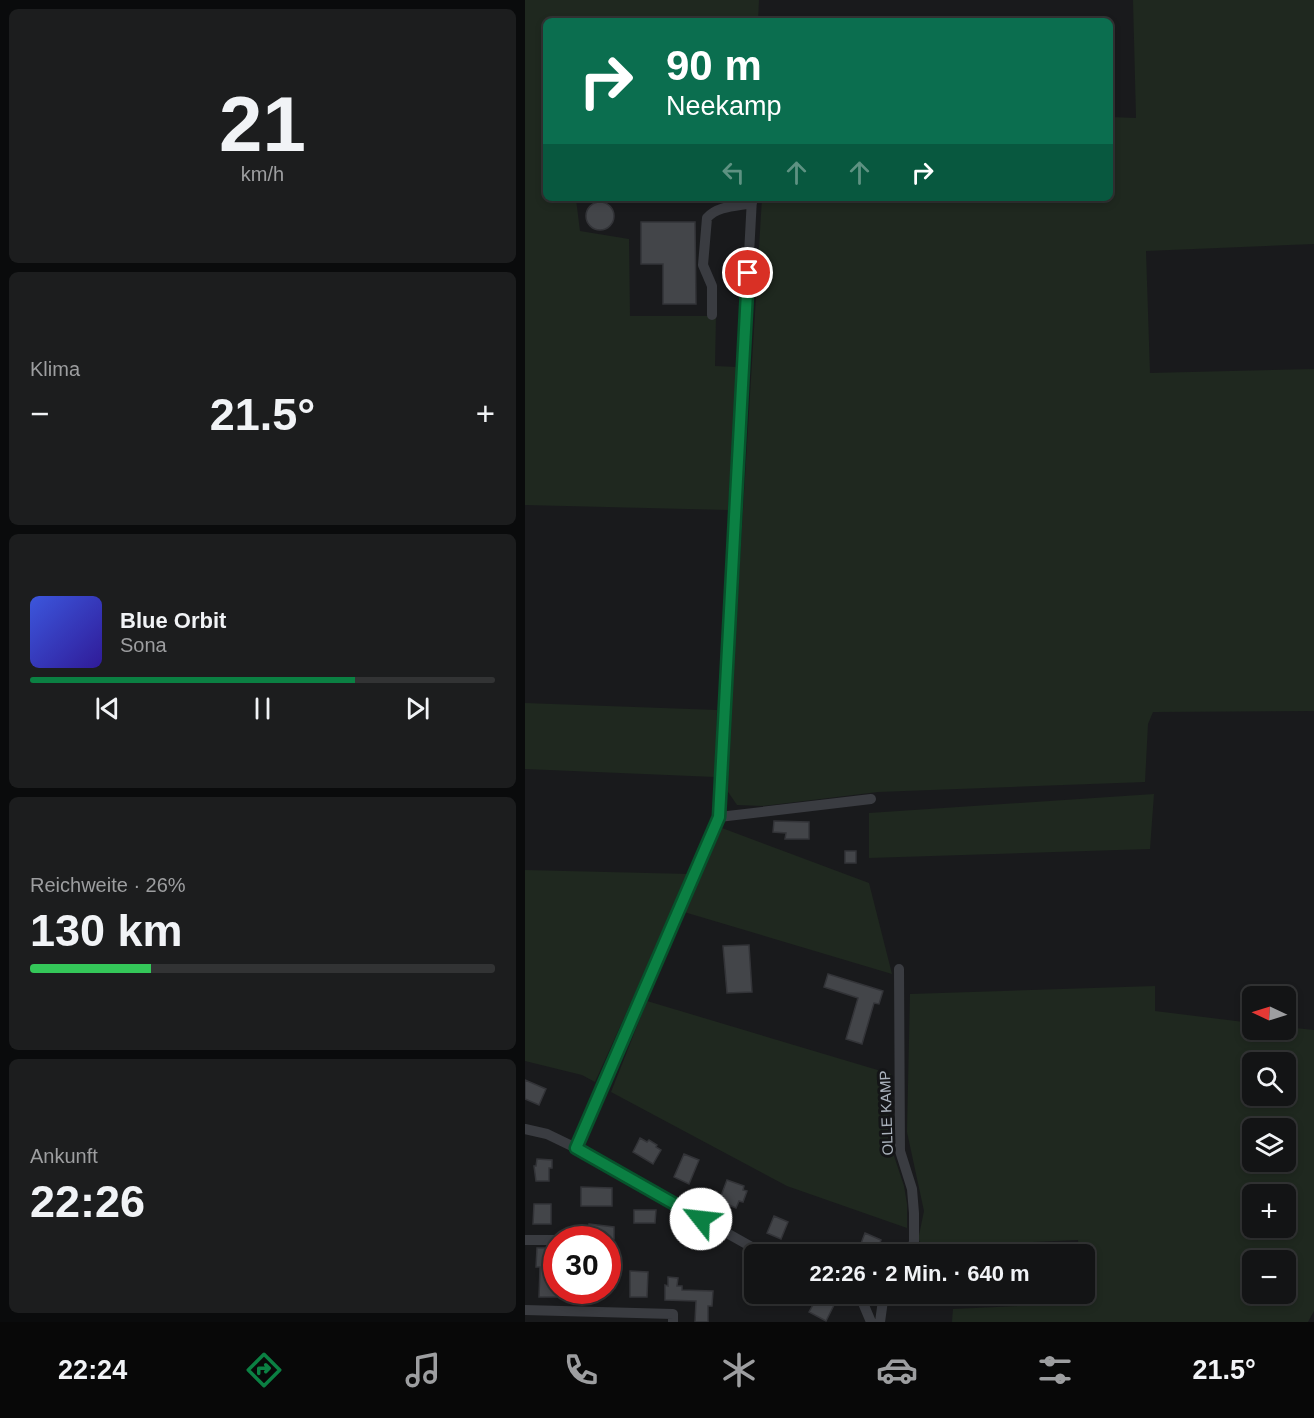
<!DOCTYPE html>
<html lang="de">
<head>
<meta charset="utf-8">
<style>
	body { margin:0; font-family:Arial,sans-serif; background:#1c1d1e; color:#f1f3f6; height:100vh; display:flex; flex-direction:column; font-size:22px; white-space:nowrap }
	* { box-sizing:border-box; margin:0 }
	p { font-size:20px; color:#9d9ea0 }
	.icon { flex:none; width:33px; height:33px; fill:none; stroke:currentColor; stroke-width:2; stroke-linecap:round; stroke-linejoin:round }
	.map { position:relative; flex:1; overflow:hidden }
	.sheet { display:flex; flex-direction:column; gap:9px; padding:9px; background:#0a0b0c; width:525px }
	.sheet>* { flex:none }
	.top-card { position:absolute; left:18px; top:18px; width:570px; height:183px; border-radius:9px; box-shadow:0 3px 9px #0003,0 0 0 2px #323334; background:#0b6e4f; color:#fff; overflow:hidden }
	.needle { width:39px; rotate:274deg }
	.tools { position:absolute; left:717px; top:986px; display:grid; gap:12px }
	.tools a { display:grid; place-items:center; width:54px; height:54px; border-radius:9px; background:#131415; box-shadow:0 3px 9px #0003,0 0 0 2px #323334; font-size:30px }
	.speed { position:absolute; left:18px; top:1226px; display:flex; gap:12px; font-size:30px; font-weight:700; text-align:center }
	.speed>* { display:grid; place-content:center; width:78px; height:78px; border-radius:50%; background:#131415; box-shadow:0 3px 9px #0003,0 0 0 2px #323334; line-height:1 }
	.speed .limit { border:9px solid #d22; background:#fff; color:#111 }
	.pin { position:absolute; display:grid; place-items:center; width:51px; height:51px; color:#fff; margin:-26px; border:3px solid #fff; border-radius:50%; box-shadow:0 2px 6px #0007 }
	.me { position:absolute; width:66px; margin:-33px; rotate:299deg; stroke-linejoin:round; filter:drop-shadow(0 0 4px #0008) }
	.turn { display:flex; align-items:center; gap:21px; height:126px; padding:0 24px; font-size:27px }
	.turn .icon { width:78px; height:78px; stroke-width:2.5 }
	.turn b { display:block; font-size:42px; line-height:51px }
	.lanes { display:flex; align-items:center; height:57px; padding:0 24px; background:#0003; justify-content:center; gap:30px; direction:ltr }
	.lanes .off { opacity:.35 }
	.big { font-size:45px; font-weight:700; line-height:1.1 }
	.sheet .widget { flex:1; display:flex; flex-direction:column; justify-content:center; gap:9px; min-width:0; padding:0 21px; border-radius:9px; background:#1c1d1e }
	.sheet .dial { align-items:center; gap:0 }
	.dial b { font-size:78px; line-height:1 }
	.song { display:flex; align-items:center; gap:18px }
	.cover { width:72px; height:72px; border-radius:9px; background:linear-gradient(135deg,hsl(230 70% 55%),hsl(250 70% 35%)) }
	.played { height:6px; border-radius:3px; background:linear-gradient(90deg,#0b8043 70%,#323334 70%) }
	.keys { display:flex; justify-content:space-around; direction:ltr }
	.heat { display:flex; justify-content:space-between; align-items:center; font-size:33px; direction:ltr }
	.charge { height:9px; border-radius:4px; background:linear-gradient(90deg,#34c759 26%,#323334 0) }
	.trip { position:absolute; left:219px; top:1244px; width:351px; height:60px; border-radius:9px; background:#131415; box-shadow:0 3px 9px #0003,0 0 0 2px #323334; font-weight:700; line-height:60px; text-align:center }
	.dock { display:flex; height:96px; justify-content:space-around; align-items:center; background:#080808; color:#9d9ea0 }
	.dock .icon { width:42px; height:42px }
	.dock .on { color:#0b8043 }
	.dock b { font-size:27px; color:#f1f3f6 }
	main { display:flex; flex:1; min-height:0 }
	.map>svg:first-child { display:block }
	.green { fill:#1f281f; fill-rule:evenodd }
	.building { fill:#434549; stroke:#333438; stroke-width:1.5 }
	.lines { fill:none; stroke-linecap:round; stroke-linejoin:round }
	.minor { stroke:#3a3c41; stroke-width:10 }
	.route-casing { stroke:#07532c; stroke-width:15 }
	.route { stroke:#0b8043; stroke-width:10 }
	.labels { text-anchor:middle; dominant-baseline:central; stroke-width:6; stroke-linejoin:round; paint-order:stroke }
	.street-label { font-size:15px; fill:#abb3bd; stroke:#141517 }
</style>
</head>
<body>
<main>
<section class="sheet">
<div class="widget dial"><b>21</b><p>km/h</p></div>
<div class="widget"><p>Klima</p>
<div class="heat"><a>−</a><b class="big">21.5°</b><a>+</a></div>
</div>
<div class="widget">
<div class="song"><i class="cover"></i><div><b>Blue Orbit</b><p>Sona</p></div></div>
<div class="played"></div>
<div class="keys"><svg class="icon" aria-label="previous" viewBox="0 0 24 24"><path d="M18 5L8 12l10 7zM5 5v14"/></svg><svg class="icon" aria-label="pause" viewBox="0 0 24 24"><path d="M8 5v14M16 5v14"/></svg><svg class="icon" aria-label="next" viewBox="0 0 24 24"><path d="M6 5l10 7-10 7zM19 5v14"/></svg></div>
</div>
<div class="widget"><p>Reichweite · 26%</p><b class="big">130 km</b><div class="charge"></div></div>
<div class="widget"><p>Ankunft</p><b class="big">22:26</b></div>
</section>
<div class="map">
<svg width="789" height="1322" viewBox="0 0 789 1322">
	<rect width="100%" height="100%" fill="#191a1c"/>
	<!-- green -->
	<path class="green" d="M0 0H234L233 21H21V198H65L51 199 55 231 104 239 105 316H191L190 366 212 367 203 510 0 505Z
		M608 0H789V244L621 251 625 373 789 369V711L628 712 623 724 620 782 353 792 238 806 212 805 201 789 237 198H585V117L611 118Z
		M0 703 192 710 190 777 0 769Z
		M629 794 625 849 344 858V813Z
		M197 828 344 883 367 974 159 912Z
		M0 870 164 874 70 1082 57 1075 0 1061Z
		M630 986V1011L727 1023 728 1029H760L761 1027 789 1030V1311L783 1322H427L428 1309 554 1303V1293H560V1254H554L553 1240 401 1247 393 1240 399 1211 382 1132 385 994ZM728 1062H760V1095H728ZM728 1128H760V1161H728ZM728 1194H760V1227H728ZM728 1260H760V1293H728Z
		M122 1001 366 1074 365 1125 369 1156 379 1186 382 1204V1228L262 1186 86 1092Z"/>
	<!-- building -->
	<path class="building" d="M61 216a14 14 0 1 1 28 0a14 14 0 1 1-28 0Z
		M116 222H170L171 304H138V264H116Z
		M249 821 284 822V839H260L261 833 248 832Z
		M320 851H331V863H320Z
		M224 945 227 992 202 993 198 946Z
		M303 974 358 991 354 1004 349 1003 337 1044 321 1039 333 998 299 987Z
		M0 1080 21 1089 14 1105 0 1099Z
		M115 1138 122 1142 124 1140 132 1145 131 1147 136 1150 128 1164 108 1152Z
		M159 1154 174 1160 164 1184 149 1177Z
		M12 1159 27 1160V1168H24V1181H11L9 1166H11Z
		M202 1180 219 1186 218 1190 222 1191 218 1202 214 1201 211 1208 194 1201Z
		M56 1187 87 1188V1206H56Z
		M9 1204H26V1224H8Z
		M109 1210H131L130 1223H109Z
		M249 1216 263 1222 256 1239 242 1233Z
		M64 1224 89 1227V1239H63Z
		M340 1233 356 1240 353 1248 368 1254H332Z
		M12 1248H25V1278H32V1297H14L15 1267H11Z
		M105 1271 123 1272 122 1297H105Z
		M143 1277 153 1278 152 1286H157V1290L188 1291 187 1306H183V1322H170L171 1301 140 1300V1285L143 1286Z
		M294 1294 310 1303 301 1321 284 1312Z"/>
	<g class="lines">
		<!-- minor -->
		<path class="minor" d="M187 315V286L178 265 182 218C192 206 212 206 227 203
			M194 817 346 799
			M374 969 375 1151 387 1189 389 1213V1242L384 1254
			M0 1129 22 1134 51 1148 239 1254
			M51 1148 194 817 227 198
			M0 1240H32
			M385 1252 452 1251 461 1254
			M327 1293 338 1303 346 1322
			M0 1310 148 1314V1322
			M355 1322 359 1293"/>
	</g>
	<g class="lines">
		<!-- route casing -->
		<g class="route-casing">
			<path id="route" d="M176 1219 51 1148 194 817 223 273"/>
		</g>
		<!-- route -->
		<use href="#route" class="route"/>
	</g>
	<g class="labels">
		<!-- street labels -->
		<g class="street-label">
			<text transform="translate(361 1113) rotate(-92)">OLLE KAMP</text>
		</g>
	</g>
</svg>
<div class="tools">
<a><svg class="needle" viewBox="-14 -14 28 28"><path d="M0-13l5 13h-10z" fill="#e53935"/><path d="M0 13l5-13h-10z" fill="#9d9ea0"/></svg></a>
<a><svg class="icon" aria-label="search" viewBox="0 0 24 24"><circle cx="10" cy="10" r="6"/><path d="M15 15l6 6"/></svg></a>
<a><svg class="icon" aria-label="layers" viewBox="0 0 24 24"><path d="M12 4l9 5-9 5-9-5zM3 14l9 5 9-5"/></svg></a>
<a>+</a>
<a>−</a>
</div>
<div class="speed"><div class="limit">30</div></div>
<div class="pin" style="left:223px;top:273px;background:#d93025"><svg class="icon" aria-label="arrive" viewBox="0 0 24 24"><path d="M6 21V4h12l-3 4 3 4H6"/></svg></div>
<svg class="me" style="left:176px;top:1219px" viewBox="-20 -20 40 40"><circle r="19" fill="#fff"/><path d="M0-13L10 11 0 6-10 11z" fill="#0b8043"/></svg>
<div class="trip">22:26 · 2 Min. · 640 m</div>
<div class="top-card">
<div class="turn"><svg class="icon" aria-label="right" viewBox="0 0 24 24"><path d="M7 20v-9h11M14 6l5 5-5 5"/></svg><div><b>90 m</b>Neekamp</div></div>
<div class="lanes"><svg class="icon off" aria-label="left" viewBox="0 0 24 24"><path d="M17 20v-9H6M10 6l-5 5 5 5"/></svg><svg class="icon off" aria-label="ahead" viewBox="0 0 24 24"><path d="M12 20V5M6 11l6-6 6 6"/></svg><svg class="icon off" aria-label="ahead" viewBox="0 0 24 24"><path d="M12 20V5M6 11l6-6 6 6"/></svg><svg class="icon" aria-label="right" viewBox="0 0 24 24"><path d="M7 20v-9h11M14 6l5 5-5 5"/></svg></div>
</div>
</div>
</main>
<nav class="dock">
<b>22:24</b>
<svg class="icon on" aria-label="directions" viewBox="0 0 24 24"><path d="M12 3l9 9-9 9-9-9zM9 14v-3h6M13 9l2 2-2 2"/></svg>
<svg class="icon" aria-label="music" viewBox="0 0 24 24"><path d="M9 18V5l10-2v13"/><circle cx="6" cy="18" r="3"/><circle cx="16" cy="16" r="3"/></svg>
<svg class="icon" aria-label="phone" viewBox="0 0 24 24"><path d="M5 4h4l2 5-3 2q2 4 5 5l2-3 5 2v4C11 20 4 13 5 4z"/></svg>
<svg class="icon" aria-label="climate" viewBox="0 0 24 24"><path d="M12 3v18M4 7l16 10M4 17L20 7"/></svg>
<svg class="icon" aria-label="car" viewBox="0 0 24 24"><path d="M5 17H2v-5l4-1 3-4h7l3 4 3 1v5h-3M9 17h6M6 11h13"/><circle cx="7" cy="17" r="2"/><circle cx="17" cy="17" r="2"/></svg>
<svg class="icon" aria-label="filters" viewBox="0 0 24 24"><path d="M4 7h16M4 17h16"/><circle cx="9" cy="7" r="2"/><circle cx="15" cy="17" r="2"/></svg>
<b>21.5°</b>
</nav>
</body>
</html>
